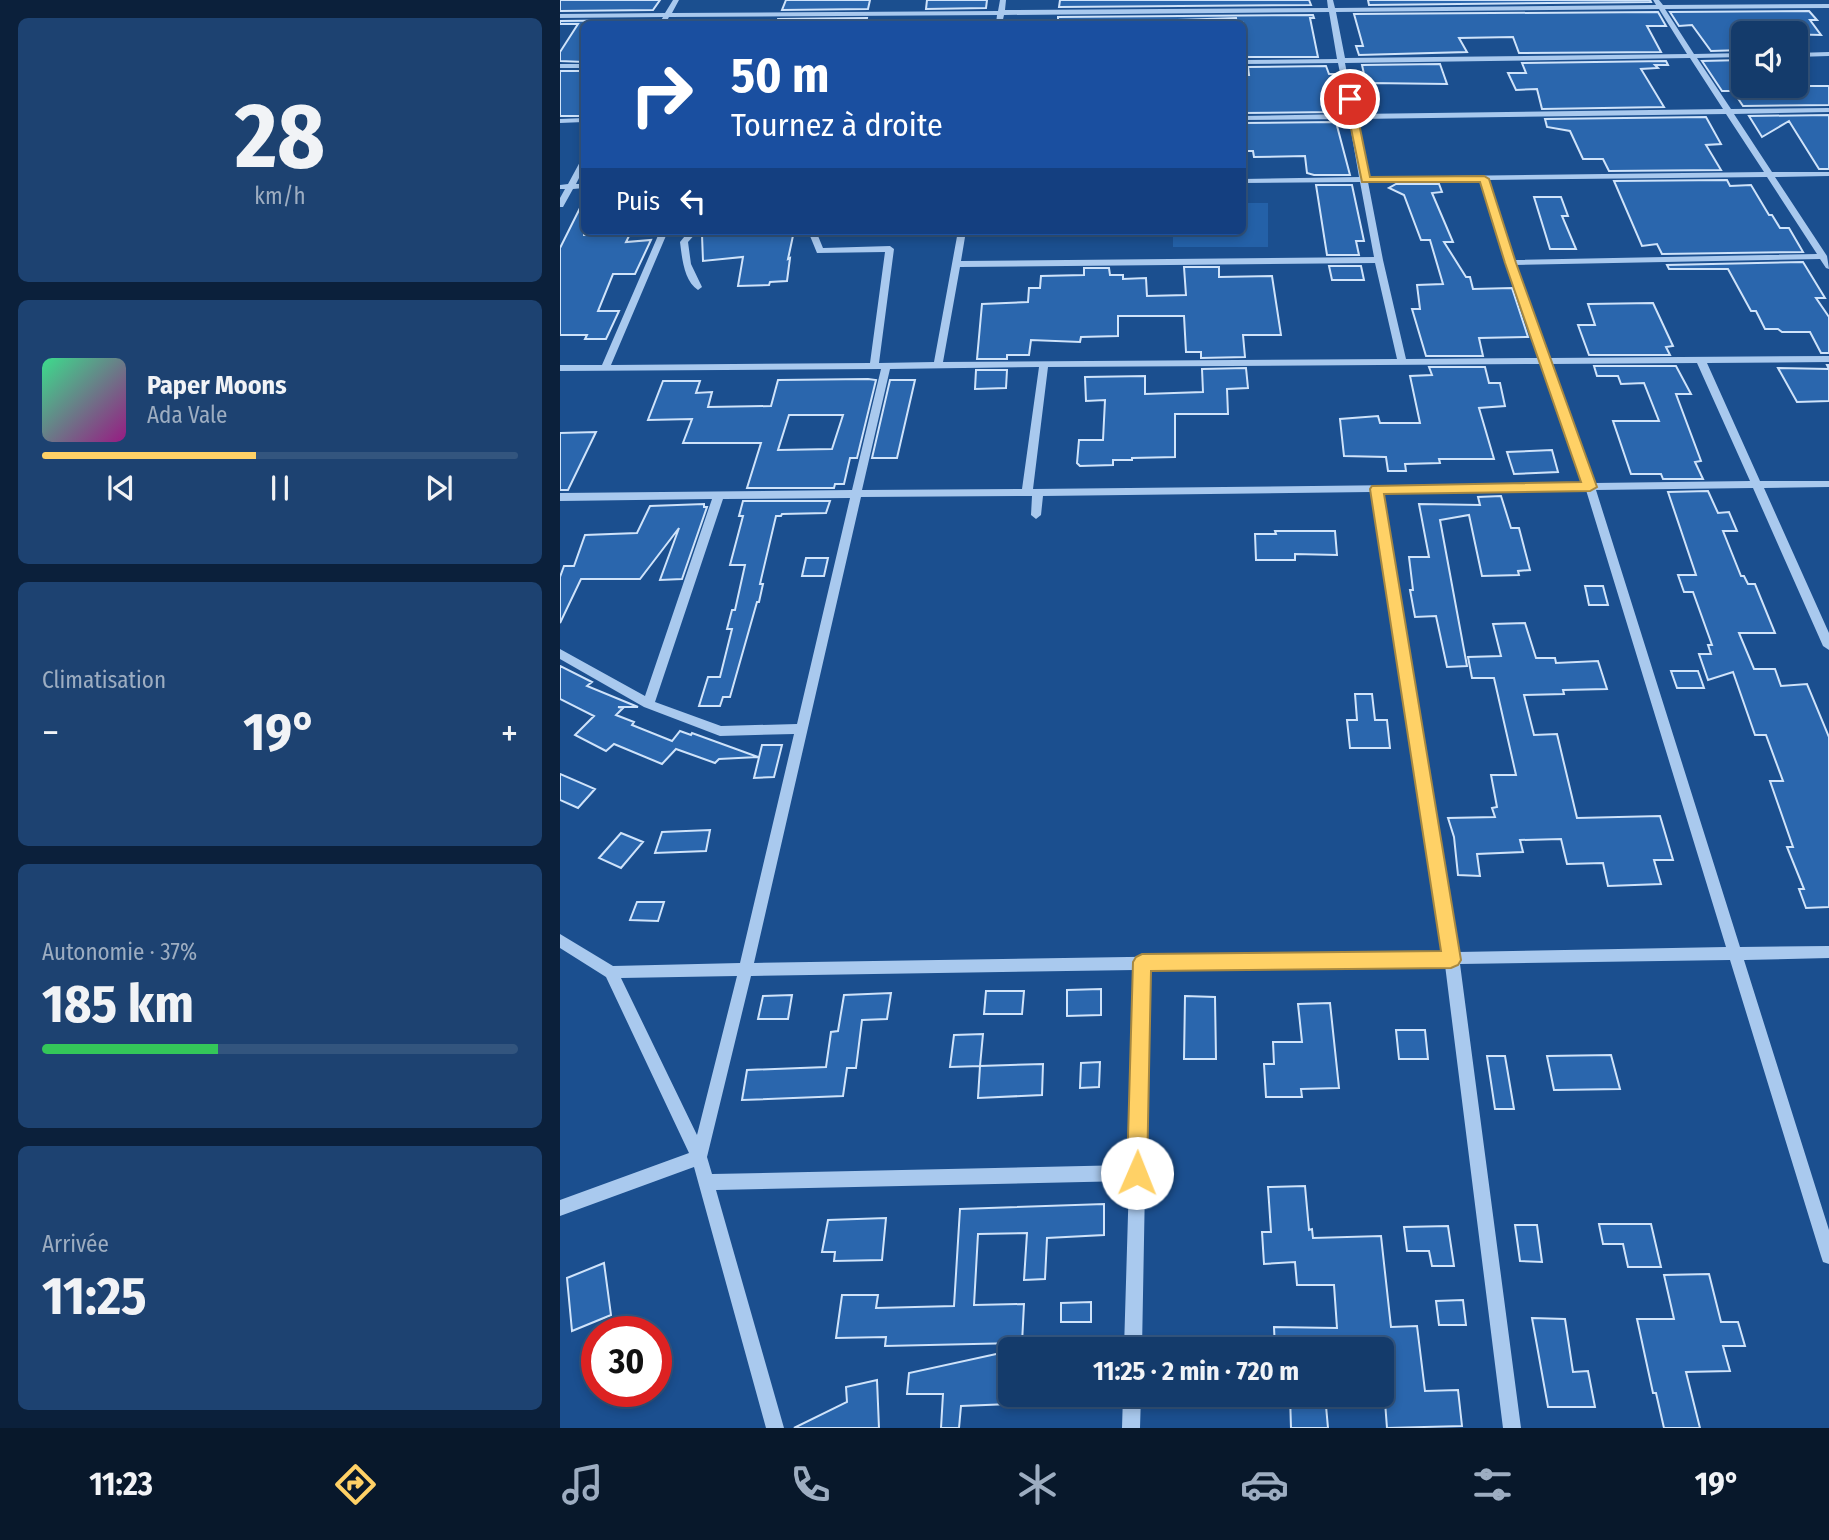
<!DOCTYPE html>
<html lang="fr">
<head>
<meta charset="utf-8">
<style>
	body { margin:0; font-family:"Fira Sans Condensed",sans-serif; background:#1d4271; color:#f1f3f6; height:100vh; display:flex; flex-direction:column; font-size:26px; white-space:nowrap }
	* { box-sizing:border-box; margin:0 }
	p { font-size:23px; color:#9dadc1 }
	.icon { flex:none; width:38px; height:38px; fill:none; stroke:currentColor; stroke-width:2; stroke-linecap:round; stroke-linejoin:round }
	.map { position:relative; flex:1; overflow:hidden }
	.drawer { display:flex; flex-direction:column; gap:18px; padding:18px; background:#0b203b; width:560px }
	.drawer>* { flex:none }
	.guide { position:absolute; left:21px; top:21px; width:665px; height:214px; border-radius:10px; box-shadow:0 4px 10px #0003,0 0 0 2px #33557e; background:#1a4fa0; color:#fff; overflow:hidden }
	.fabs { position:absolute; left:1171px; top:21px; display:grid; gap:14px }
	.fabs a { display:grid; place-items:center; width:77px; height:77px; border-radius:10px; background:#143b6b; box-shadow:0 4px 10px #0003,0 0 0 2px #33557e; font-size:35px }
	.speed { position:absolute; left:21px; top:1316px; display:flex; gap:14px; font-size:35px; font-weight:700; text-align:center }
	.speed>* { display:grid; place-content:center; width:91px; height:91px; border-radius:50%; background:#143b6b; box-shadow:0 4px 10px #0003,0 0 0 2px #33557e; line-height:1 }
	.speed .limit { border:10px solid #d22; background:#fff; color:#111 }
	.pin { position:absolute; display:grid; place-items:center; width:60px; height:60px; color:#fff; margin:-30px; border:4px solid #fff; border-radius:50%; box-shadow:0 2px 7px #0007 }
	.me { position:absolute; width:77px; margin:-38px; rotate:1deg; stroke-linejoin:round; filter:drop-shadow(0 0 5px #0008) }
	.turn { display:flex; align-items:center; gap:24px; height:147px; padding:0 35px; font-size:32px }
	.turn .icon { width:91px; height:91px; stroke-width:2.5 }
	.turn b { display:block; font-size:49px; line-height:60px }
	.then { display:flex; align-items:center; height:66px; padding:0 35px; background:#0003; gap:14px; font-size:26px }
	.big { font-size:52px; font-weight:700; line-height:1.1 }
	.drawer .widget { flex:1; display:flex; flex-direction:column; justify-content:center; gap:10px; min-width:0; padding:0 24px; border-radius:10px; background:#1d4271 }
	.drawer .dial { align-items:center; gap:0 }
	.dial b { font-size:91px; line-height:1 }
	.song { display:flex; align-items:center; gap:21px }
	.cover { width:84px; height:84px; border-radius:10px; background:linear-gradient(135deg,hsl(150 70% 55%),hsl(310 70% 35%)) }
	.played { height:7px; border-radius:4px; background:linear-gradient(90deg,#ffd166 45%,#33557e 45%) }
	.keys { display:flex; justify-content:space-around; direction:ltr }
	.heat { display:flex; justify-content:space-between; align-items:center; font-size:38px; direction:ltr }
	.charge { height:10px; border-radius:5px; background:linear-gradient(90deg,#34c759 37%,#33557e 0) }
	.trip { position:absolute; left:438px; top:1337px; width:396px; height:70px; border-radius:10px; background:#143b6b; box-shadow:0 4px 10px #0003,0 0 0 2px #33557e; font-weight:700; line-height:70px; text-align:center }
	.tab-bar { display:flex; height:112px; justify-content:space-around; align-items:center; background:#08182b; color:#9dadc1 }
	.tab-bar .icon { width:49px; height:49px }
	.tab-bar .selected { color:#ffd166 }
	.tab-bar b { font-size:32px; color:#f1f3f6 }
	main { display:flex; flex:1; min-height:0 }
	.map>svg:first-child { display:block }
	.green { fill:#2461a8 }
	.building { fill:#2a66ad; stroke:#cfe3fa; stroke-width:2; fill-rule:evenodd }
	.lines { fill:none; stroke-linecap:round; stroke-linejoin:round }
	.minor { fill:#a9c9ee; fill-rule:evenodd }
	.route { fill:#ffd166; stroke:#a68842; stroke-width:2 }
</style>
</head>
<body>
<main>
<section class="drawer">
<div class="widget dial"><b>28</b><p>km/h</p></div>
<div class="widget">
<div class="song"><i class="cover"></i><div><b>Paper Moons</b><p>Ada Vale</p></div></div>
<div class="played"></div>
<div class="keys"><svg class="icon" aria-label="previous" viewBox="0 0 24 24"><path d="M18 5L8 12l10 7zM5 5v14"/></svg><svg class="icon" aria-label="pause" viewBox="0 0 24 24"><path d="M8 5v14M16 5v14"/></svg><svg class="icon" aria-label="next" viewBox="0 0 24 24"><path d="M6 5l10 7-10 7zM19 5v14"/></svg></div>
</div>
<div class="widget"><p>Climatisation</p>
<div class="heat"><a>−</a><b class="big">19°</b><a>+</a></div>
</div>
<div class="widget"><p>Autonomie · 37%</p><b class="big">185 km</b><div class="charge"></div></div>
<div class="widget"><p>Arrivée</p><b class="big">11:25</b></div>
</section>
<div class="map">
<svg width="1269" height="1428" viewBox="0 0 1269 1428">
	<rect width="100%" height="100%" fill="#1b4f8f"/>
	<!-- green -->
	<path class="green" d="M683 203H708V247H613V231H682Z"/>
	<!-- building -->
	<path class="building" d="M0 0H100L93 10 0 11Z
		M226 0H310L308 9 222 10Z
		M367 0H427L426 8 366 9Z
		M500 0H749L751 5 499 7Z
		M808 0H1090L1091 2 809 5Z
		M1249 11 1257 20H1250L1261 35 1177 33 1183 42V50L1151 51 1132 25 1119 26 1110 12Z
		M1098 12 1106 26H1087L1101 52 959 53 953 37 899 38 907 52 799 55 796 46H803L794 14Z
		M753 15 754 18H750L758 57H687L683 23 677 24 676 18 498 24V17Z
		M307 18 306 24H216L218 19Z
		M87 20 84 24H24V62L0 61V52L18 24H0V21Z
		M1183 60V86H1269V105L1183 106 1173 91H1162L1142 61Z
		M1106 61 1108 65H1095L1098 68 1081 69 1104 107 982 109 977 89 956 90 948 73H966L962 63Z
		M880 64 887 84 810 83 814 104H796L790 74H804L802 65Z
		M766 66 769 74H777L783 104 770 105 772 112 682 113V75H689L688 67Z
		M24 71V116H0V71Z
		M1269 115V169H1259L1229 121 1202 137 1189 116Z
		M1146 117 1161 144 1146 145 1161 170 1049 171 1043 159H1023L1010 131 987 127 985 119Z
		M776 122 790 175H754L747 173 745 156 694 157 693 151H682V123Z
		M1167 180 1170 186 1191 185 1209 215H1212L1220 228H1229L1243 252 1102 254 1097 244 1082 246 1054 181Z
		M836 184H879L882 192 872 193 893 242H884L906 277H910L913 289 952 288 968 337 919 338 923 356H866L852 309H860L857 285 883 284 870 240H861L844 195 829 188Z
		M756 185H792L804 241H796L799 255H767Z
		M974 197H1001L1008 216H1002L1016 249H990Z
		M24 200V235L70 234 66 242 91 240 75 274H53L38 311H59L46 339H25L27 335H0V248Z
		M234 231 228 259 230 258 227 281 210 282 209 285 178 286 183 257 143 261 142 235Z
		M1243 262 1265 298H1256L1269 317V353H1261L1250 332H1222L1218 329H1205L1196 311H1191L1168 269H1109L1107 265Z
		M769 266H801L804 280H772Z
		M624 267H659V277L712 276 721 335H683L685 357 641 358V352H626L624 316H558V336L521 337 520 342 471 340 469 355H447V359H417L422 304 468 302 469 288H480L481 276 524 275V268H549L550 275H563V279L586 278 587 296 626 295Z
		M1093 303 1113 346 1106 347 1110 355H1029L1018 325H1035L1028 304Z
		M1267 365H1269V401L1237 402 1218 368 1269 369Z
		M1034 366H1116L1131 394H1116L1141 461 1135 462 1143 479H1103L1101 474H1071L1053 421H1099L1084 383 1061 384 1058 376H1037Z
		M869 367H925L929 383H940L945 406 919 408 934 459H879L880 463 845 464 846 471H828L826 457 784 456 780 419 818 416 820 423H860L850 376 872 375Z
		M686 368 688 388 667 389 668 414H615V457L572 458V460H553V465L520 466 517 463 519 440H543L545 400 526 401 525 377 585 376V394L643 392 642 369Z
		M416 370H447L446 388 415 389Z
		M308 379 316 380 297 458H290L284 484H275L274 488H187L201 443H123L132 419 88 420 103 381H140L136 393 152 392 148 407 211 406 218 380ZM229 415H283L272 449 218 450Z
		M330 380H355L337 458H312Z
		M36 432 8 490H0V433Z
		M992 450 998 472 954 474 947 452Z
		M1148 491 1158 513 1169 512 1177 531H1163L1181 576H1184L1188 584H1195L1215 633H1179L1194 669H1215L1221 686 1247 684 1269 737V907L1246 908 1239 889H1244L1227 847H1233L1210 781H1223L1206 735H1195L1173 672 1148 680 1139 654H1151L1148 645H1152L1133 592H1124L1118 575H1136L1108 492Z
		M941 496 951 528H959L970 570 958 571 959 575 922 576 909 515 880 520 907 666 887 667 876 616 855 617 850 590H853L849 557H869L859 504 920 505 918 497Z
		M183 501H270L266 513 222 514 221 516H216L200 584H203L199 602H197L170 697H163L160 706H139L148 677H160L172 629H167L172 610H175L185 565H170L183 516H179Z
		M144 504V507H147L122 579 100 580 119 528 80 579H21L0 623V577L4 566H14L25 535 77 533 90 506Z
		M715 531H775L777 555 735 554V560H696L695 534H716Z
		M246 558H268L264 576H242Z
		M1025 586H1043L1048 605H1029Z
		M965 623 976 658H995L996 663 1038 661 1047 689 1003 690 1004 694 964 695 974 735 997 734 1017 818 1100 816 1113 860H1094L1101 884 1048 886 1043 863 1007 864 1001 839 960 840 963 852 917 854 920 876 898 875 894 837 888 818 935 817 932 808 937 807 931 775H956L934 678H912L908 657 941 656 933 624Z
		M0 666 32 682 27 686 78 707H58L63 708 56 715 74 722 72 725 112 741 120 731 131 735 132 733 198 757 159 759 155 763 116 749 102 764 54 744 46 751 15 735 34 716 0 699Z
		M1111 671H1138L1144 688H1117Z
		M795 694H812L815 720H827L830 748H790L787 720H797Z
		M202 745H222L214 777 194 778Z
		M0 774 35 789 18 808 0 800Z
		M150 830 146 851 95 853 102 832Z
		M61 833 83 842 61 868 39 858Z
		M77 902H104L98 921 70 920Z
		M541 989V1015L507 1016V990Z
		M426 991H464L462 1014H424Z
		M331 993 327 1019 302 1020 296 1068H287L283 1096 182 1100 187 1070 266 1067 271 1032 278 1031 284 995Z
		M232 995 228 1019H198L203 996Z
		M625 996 655 997 656 1059H624Z
		M770 1003 779 1088 741 1089 742 1097H706L704 1064H714L713 1042H742L738 1004Z
		M836 1030H865L868 1059H839Z
		M423 1034 420 1066 390 1067 394 1035Z
		M1051 1055 1060 1089 994 1090 987 1056Z
		M927 1056H945L954 1109H935Z
		M540 1062 539 1087 520 1088 521 1063Z
		M483 1064 482 1095 418 1098 420 1066Z
		M745 1186 749 1230 752 1229 753 1238 821 1236 831 1327 857 1326 865 1391 898 1390 902 1426 827 1428 821 1349H715L714 1327 777 1328 774 1285H737L735 1262 704 1264 702 1232H711L708 1187Z
		M544 1204V1235L487 1238 485 1279 464 1280 467 1233 418 1234 414 1305 464 1304 462 1343 325 1346 326 1337 276 1338 282 1295H318L316 1308 394 1306 400 1209Z
		M326 1218 322 1260 274 1261 275 1252H262L268 1220Z
		M1039 1224H1091L1101 1267H1068L1063 1244H1043Z
		M955 1225H977L982 1262 960 1261Z
		M888 1226 894 1266H872L869 1251H847L844 1227Z
		M44 1263 51 1315 12 1331 7 1278Z
		M1149 1274 1161 1322H1178L1185 1346H1163L1170 1371 1126 1372 1140 1428H1104L1096 1393H1093L1077 1319H1114L1104 1275Z
		M903 1300 906 1325H879L876 1301Z
		M531 1302V1322H501V1303Z
		M972 1318 1005 1319 1013 1372 1028 1371 1035 1407H988Z
		M450 1351V1404L401 1406 399 1428H381L383 1394H347L349 1373Z
		M317 1380 319 1428H234L287 1402 286 1387Z
		M730 1395H765L768 1428H731Z"/>
	<g class="lines">
		<!-- minor -->
		<path class="minor" d="M113 0H119L112 13 438 11 440 0H446L445 10 768 8 767 0H773L775 8 1096 5 1093 0H1099L1103 5 1269 4V8L1105 9 1134 54 1183 53V57L1137 58 1171 109 1269 108V112L1174 114 1212 172H1269V176L1215 177 1267 256 1269 269 1266 268 1260 259 955 265 989 358 1269 356V362L1147 363 1200 481H1269V487L1204 488 1269 633V650L1263 646 1193 488 1036 490 1180 947 1269 946V958L1184 960 1269 1230V1264L1263 1262 1261 1256 1170 960 900 964 961 1428H943L885 965 589 970 582 1349H564L569 1181 156 1190 224 1428H206L134 1167 0 1216V1200L129 1153 46 977 0 948V934L53 966 180 963 234 734 160 736 84 707 0 659V649L85 696 152 499 0 501V493L292 490 321 369 0 371V365H42L100 231H108L51 365 310 363 325 252 257 253 248 231H256L263 248 330 246 334 249 319 363 374 362 398 231H406L401 261 814 257 800 182 682 183V179L799 177 789 119 682 120V116L788 114 778 63 682 64V60L777 59 769 12 444 15 442 24H436L437 15 109 17 105 24H99L103 17 0 18V14L105 13ZM1099 9 1127 54 785 58 776 12ZM1130 58 1163 109 795 114 785 63ZM1166 114 1204 172 807 177 796 119ZM1207 177 1257 254 954 260 928 180ZM920 181 946 263 979 358 846 359 823 260 808 182ZM815 263 837 359 383 362 400 267ZM1137 363 1190 481 1034 483 991 364ZM981 364 1023 483 473 489 488 367ZM479 367 462 489 302 490 330 369ZM1026 490 1166 947 898 952 822 492ZM811 492 884 952 194 963 301 497 472 496 471 515 476 519 481 515 483 496ZM290 498 237 724 161 726 95 702 163 499ZM575 970 569 1165 152 1174 147 1157 191 976ZM177 976 137 1135 61 978Z
			M1269 52V56L1236 57V53Z
			M0 64H24V68H0Z
			M24 118V122L0 123V119Z
			M21 160H24V168L16 184H24V188L13 189 3 207H0V198L5 189H0V185L8 184Z
			M129 231H138L128 242 131 264 142 287 138 290C124 281 122 258 120 242Z
			M563 1395H581L580 1428H562Z"/>
	</g>
	<!-- route -->
	<path class="route" d="M790 96 794 99 810 177 924 176 929 179 956 263 1037 487 1030 491 824 494 901 960 898 965 891 968 591 971 587 1173 584 1181 577 1184 570 1181 567 1173 573 962 576 957 582 954 881 951 810 489 812 486 1021 482 945 263 920 182H802L785 99Z"/>
</svg>
<div class="fabs">
<a><svg class="icon" aria-label="sound" viewBox="0 0 24 24"><path d="M4 9h4l5-4v14l-5-4H4zM17 9q2 3 0 6"/></svg></a>
</div>
<div class="speed"><div class="limit">30</div></div>
<div class="pin" style="left:790px;top:99px;background:#d93025"><svg class="icon" aria-label="arrive" viewBox="0 0 24 24"><path d="M6 21V4h12l-3 4 3 4H6"/></svg></div>
<svg class="me" style="left:577px;top:1173px" viewBox="-20 -20 40 40"><circle r="19" fill="#fff"/><path d="M0-13L10 11 0 6-10 11z" fill="#ffd166"/></svg>
<div class="trip">11:25 · 2 min · 720 m</div>
<div class="guide">
<div class="turn"><svg class="icon" aria-label="right" viewBox="0 0 24 24"><path d="M7 20v-9h11M14 6l5 5-5 5"/></svg><div><b>50 m</b>Tournez à droite</div></div>
<div class="then">Puis<svg class="icon" aria-label="left" viewBox="0 0 24 24"><path d="M17 20v-9H6M10 6l-5 5 5 5"/></svg></div>
</div>
</div>
</main>
<nav class="tab-bar">
<b>11:23</b>
<svg class="icon selected" aria-label="directions" viewBox="0 0 24 24"><path d="M12 3l9 9-9 9-9-9zM9 14v-3h6M13 9l2 2-2 2"/></svg>
<svg class="icon" aria-label="music" viewBox="0 0 24 24"><path d="M9 18V5l10-2v13"/><circle cx="6" cy="18" r="3"/><circle cx="16" cy="16" r="3"/></svg>
<svg class="icon" aria-label="phone" viewBox="0 0 24 24"><path d="M5 4h4l2 5-3 2q2 4 5 5l2-3 5 2v4C11 20 4 13 5 4z"/></svg>
<svg class="icon" aria-label="climate" viewBox="0 0 24 24"><path d="M12 3v18M4 7l16 10M4 17L20 7"/></svg>
<svg class="icon" aria-label="car" viewBox="0 0 24 24"><path d="M5 17H2v-5l4-1 3-4h7l3 4 3 1v5h-3M9 17h6M6 11h13"/><circle cx="7" cy="17" r="2"/><circle cx="17" cy="17" r="2"/></svg>
<svg class="icon" aria-label="filters" viewBox="0 0 24 24"><path d="M4 7h16M4 17h16"/><circle cx="9" cy="7" r="2"/><circle cx="15" cy="17" r="2"/></svg>
<b>19°</b>
</nav>
</body>
</html>
